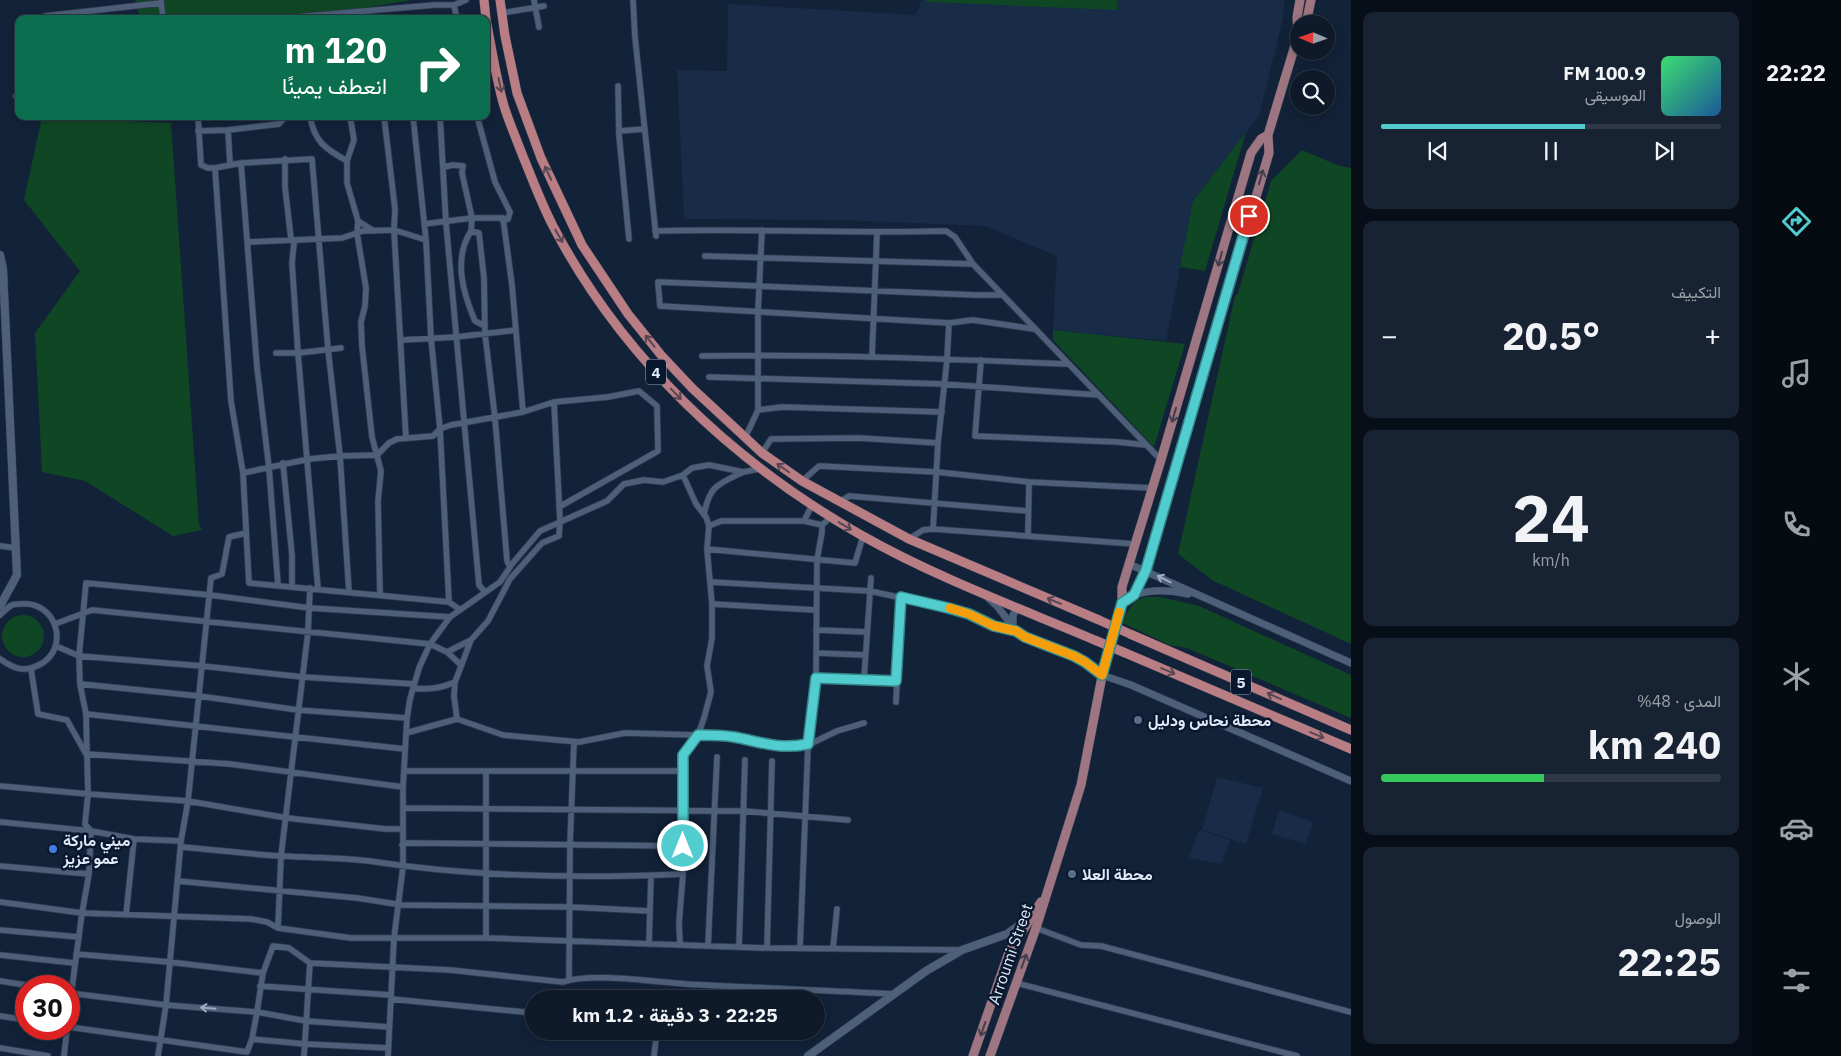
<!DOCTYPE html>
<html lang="ar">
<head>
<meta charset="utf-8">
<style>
	body { margin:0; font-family:"IBM Plex Sans",Vazirmatn,sans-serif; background:#172332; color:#f1f3f6; direction:rtl; height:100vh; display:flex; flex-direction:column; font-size:19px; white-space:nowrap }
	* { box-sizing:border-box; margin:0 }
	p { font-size:16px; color:#9ba1a8 }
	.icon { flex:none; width:28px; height:28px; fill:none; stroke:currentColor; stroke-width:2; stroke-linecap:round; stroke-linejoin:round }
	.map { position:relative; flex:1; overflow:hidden; direction:ltr }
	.panel { display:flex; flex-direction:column; gap:12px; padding:12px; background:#080e17; width:400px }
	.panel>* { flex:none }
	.top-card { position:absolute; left:15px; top:15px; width:475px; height:105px; border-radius:10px; box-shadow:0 2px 12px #0003,0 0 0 1px #2e3847; direction:rtl; background:#0b6e4f; color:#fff; overflow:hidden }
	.needle { width:32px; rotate:272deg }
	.buttons { position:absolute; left:1290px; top:15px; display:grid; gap:10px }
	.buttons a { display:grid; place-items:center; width:45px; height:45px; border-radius:50%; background:#0e1a2a; box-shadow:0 2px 12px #0003,0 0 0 1px #2e3847; font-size:25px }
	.speed { position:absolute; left:15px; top:975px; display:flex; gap:10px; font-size:25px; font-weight:700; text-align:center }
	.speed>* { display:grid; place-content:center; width:65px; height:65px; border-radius:50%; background:#0e1a2a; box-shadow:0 2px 12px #0003,0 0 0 1px #2e3847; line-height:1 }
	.speed .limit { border:8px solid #d22; background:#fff; color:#111 }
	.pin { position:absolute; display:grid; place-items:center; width:42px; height:42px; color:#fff; margin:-21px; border:2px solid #fff; border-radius:50%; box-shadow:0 1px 5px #0007 }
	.me { position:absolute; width:55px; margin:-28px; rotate:0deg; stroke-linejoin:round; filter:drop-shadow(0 0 4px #0008) }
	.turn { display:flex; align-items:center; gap:18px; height:105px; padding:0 20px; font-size:22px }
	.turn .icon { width:65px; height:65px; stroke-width:2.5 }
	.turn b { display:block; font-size:35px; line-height:42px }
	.big { font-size:38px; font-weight:700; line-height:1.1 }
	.panel .tile { flex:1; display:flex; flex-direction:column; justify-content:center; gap:8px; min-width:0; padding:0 18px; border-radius:10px; background:#172332 }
	.panel .dial { align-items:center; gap:0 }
	.dial b { font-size:65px; line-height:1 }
	.song { display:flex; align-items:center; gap:15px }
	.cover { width:60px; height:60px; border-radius:8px; background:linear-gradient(135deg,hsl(140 70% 55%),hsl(210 70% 35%)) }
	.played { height:5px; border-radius:2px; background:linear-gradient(90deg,#52cdcf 60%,#2e3847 60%) }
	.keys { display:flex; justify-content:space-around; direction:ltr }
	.heat { display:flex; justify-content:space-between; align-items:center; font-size:28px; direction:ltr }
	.charge { height:8px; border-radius:4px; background:linear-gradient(90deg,#34c759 48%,#2e3847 0) }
	.trip { position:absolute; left:525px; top:990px; width:300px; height:50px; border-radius:25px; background:#0e1a2a; box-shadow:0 2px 12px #0003,0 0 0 1px #2e3847; font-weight:700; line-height:50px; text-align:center; direction:rtl }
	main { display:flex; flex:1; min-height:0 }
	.tabs { display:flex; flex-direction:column; width:90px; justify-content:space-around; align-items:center; background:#060a11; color:#9ba1a8 }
	.tabs .icon { width:35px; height:35px }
	.tabs .selected { color:#52cdcf }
	.tabs b { font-size:22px; color:#f1f3f6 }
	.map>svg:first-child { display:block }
	.built { fill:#182b47 }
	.green { fill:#0f4725 }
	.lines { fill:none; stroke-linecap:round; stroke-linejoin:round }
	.minor-casing { stroke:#323b4f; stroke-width:7 }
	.tertiary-casing { stroke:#323b4f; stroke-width:8 }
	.secondary-casing { stroke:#323b4f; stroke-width:9 }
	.primary-casing { stroke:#323b4f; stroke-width:10 }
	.trunk-casing { stroke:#323b4f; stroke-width:10 }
	.minor { stroke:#4d5f79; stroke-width:5.5 }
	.tertiary { stroke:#4d5f79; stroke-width:7 }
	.secondary { stroke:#4d5f79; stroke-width:8 }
	.primary { stroke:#9d7681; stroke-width:9 }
	.trunk { stroke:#b87e84; stroke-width:9 }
	.trunk-bridge-casing { stroke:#323b4f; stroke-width:10; stroke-linecap:butt }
	.trunk-bridge { stroke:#b87e84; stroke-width:9 }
	.oneway { stroke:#584655 }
	.oneway2 { stroke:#443e4f }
	.oneway3 { stroke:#9dabbf }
	.route-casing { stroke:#358587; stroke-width:12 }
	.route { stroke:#52cdcf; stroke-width:9 }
	.slow { stroke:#f59e0b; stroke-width:9 }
	.service-dot { fill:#5c6f8a; stroke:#09182e; stroke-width:2 }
	.shop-dot { fill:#3f7fe0; stroke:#09182e; stroke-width:2 }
	.labels { text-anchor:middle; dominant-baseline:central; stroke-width:5; stroke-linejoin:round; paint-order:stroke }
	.shield { fill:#09182e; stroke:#9fabbc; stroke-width:1 }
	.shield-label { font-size:15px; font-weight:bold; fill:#dfeaf9 }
	.poi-label { font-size:16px; font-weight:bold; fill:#dfeaf9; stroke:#09182e; text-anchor:start }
	.street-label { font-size:16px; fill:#dfeaf9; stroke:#09182e }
</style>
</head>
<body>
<main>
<nav class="tabs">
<b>22:22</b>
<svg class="icon selected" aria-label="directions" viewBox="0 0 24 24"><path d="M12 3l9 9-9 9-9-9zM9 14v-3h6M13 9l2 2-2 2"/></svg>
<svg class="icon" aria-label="music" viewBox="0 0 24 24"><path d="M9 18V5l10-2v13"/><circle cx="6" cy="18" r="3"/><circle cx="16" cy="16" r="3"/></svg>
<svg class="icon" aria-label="phone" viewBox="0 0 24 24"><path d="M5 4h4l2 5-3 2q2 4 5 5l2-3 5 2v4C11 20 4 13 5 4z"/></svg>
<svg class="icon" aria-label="climate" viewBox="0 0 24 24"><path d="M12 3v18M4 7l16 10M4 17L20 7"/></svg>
<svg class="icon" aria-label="car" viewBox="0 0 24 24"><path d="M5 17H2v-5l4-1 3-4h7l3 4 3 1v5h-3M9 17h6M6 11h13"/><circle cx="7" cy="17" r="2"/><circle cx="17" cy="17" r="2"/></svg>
<svg class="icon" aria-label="filters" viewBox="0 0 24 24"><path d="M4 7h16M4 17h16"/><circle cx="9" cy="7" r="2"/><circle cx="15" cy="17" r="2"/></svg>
</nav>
<section class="panel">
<div class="tile">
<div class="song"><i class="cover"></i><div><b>100.9 FM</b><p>الموسيقى</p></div></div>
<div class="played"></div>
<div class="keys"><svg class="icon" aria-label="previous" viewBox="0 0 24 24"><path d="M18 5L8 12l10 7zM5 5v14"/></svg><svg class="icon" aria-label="pause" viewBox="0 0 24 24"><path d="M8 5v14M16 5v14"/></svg><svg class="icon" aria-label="next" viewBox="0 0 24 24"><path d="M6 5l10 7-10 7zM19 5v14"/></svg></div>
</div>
<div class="tile"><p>التكييف</p>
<div class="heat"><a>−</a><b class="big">20.5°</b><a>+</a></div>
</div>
<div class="tile dial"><b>24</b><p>km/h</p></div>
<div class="tile"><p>المدى · 48%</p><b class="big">240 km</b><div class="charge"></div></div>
<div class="tile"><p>الوصول</p><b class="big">22:25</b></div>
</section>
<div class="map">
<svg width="1351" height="1056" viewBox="0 0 1351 1056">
	<rect width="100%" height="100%" fill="#122238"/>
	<!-- built -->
	<path class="built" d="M922 0H1284L1283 18 1259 116 1193 201 1166 341 1053 330 1057 256 985 226 838 220 684 219 677 70 727 71 728 4 915 15Z
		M1217 777 1263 788 1246 844 1202 830Z
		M1279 810 1313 822 1306 844 1272 834Z
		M1199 830 1230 840 1222 864 1189 858Z"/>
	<!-- green -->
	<path class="green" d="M135 0H411L299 19H140Z
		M926 0H1117V10L927 2Z
		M42 117 171 123 199 525 202 530 173 536 85 481 42 472 35 333 80 271 24 200Z
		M1246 132 1205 271 1180 267 1193 201Z
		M1302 150 1337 165 1351 168V644L1212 580 1178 554 1235 296 1238 293 1271 181Z
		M1053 330 1185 344 1154 447 1053 340Z
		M1145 597H1160L1199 606 1351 675V718L1187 648 1169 645 1123 623C1128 609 1131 603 1145 597Z
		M2 636a21 21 0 1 1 42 0a21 21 0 1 1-42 0Z"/>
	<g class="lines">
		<!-- minor casing -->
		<g class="minor-casing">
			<path id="minor" d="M534 0 539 27
				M633 0 635 37 656 236
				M161 1 163 19
				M502 13 544 6
				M45 19V16L161 3
				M273 19 434 5H454
				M457 19 454 5 466 0
				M618 86 619 135 629 239
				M16 96H19
				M198 116 201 165 208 168H215L241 163 312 159 328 349 340 456 349 592
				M310 116C314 142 326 149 347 161
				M350 116 354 140 347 161V183L358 221 357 233 366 288 365 306 361 322 362 346 372 437 381 471 378 501 380 594
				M384 116 395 209 394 230 406 438
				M413 116 426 240 431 338 440 429 449 602
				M440 116 446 223 479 585 485 592
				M477 116 495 182 510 212 508 219 503 221
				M228 130 230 164
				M198 131 228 130 279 124 286 116
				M619 131 645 129
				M285 159V187L291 239 294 243 292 263 298 353 318 589
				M241 163 257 367 269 468 278 585
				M444 167 453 165 463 166 462 173 472 218 471 231 479 233 484 278 485 334 495 418 507 561 510 567
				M215 168 231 401 243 473 249 583 449 602 459 609
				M358 221 374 231
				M424 224 472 218H503L512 285 523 412
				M471 231C453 259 463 293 475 321L485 326
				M655 231C752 228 849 234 946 231L955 237 973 264 1161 460
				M248 242 342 238 363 231 394 230 426 240
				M705 256 973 264
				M1002 295H976L658 282 660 306 949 323 973 320 1034 329
				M402 340 456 337 516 330
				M276 353H298L341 348
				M702 356C824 354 946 359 1068 364
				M872 356 877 233
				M981 360 975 436 1118 442 1146 445
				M709 377 943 384 1099 395
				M758 410 782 407 942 412
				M745 438 758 410V311L762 230
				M762 453 771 439 859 438 938 443
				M283 463 292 555V586
				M243 473 309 459 340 456 377 455 389 443 397 439 433 436 440 429 451 425 523 412 554 402 608 397 639 391 657 406 658 451 559 507
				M802 481 819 466 937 472 1029 482 1152 488
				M839 502 849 496 1028 511
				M704 515C709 486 718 484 743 472
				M804 521 822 525
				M709 526 721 521H804L812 505
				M933 529 938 443 947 360 949 323
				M1028 536 1029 482
				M909 539 923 530 933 529 1135 544
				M0 546 16 548
				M707 549 855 563 863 536
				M710 582 870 591 948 608 969 615 994 625 1016 631
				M712 604 816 610
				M0 615C3 612 8 607 12 605 14 604 17 604 20 604 57 600 71 649 39 665 23 673 13 668 0 659
				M55 624 92 610 430 644 447 652 461 665
				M816 630 867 632
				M56 646 79 656 202 666 303 677 414 684
				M447 652 471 640
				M816 653 865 655
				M31 669 38 714 67 720 86 754 230 764 403 787
				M816 678 896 681
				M864 679 871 578
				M80 684 199 696 298 710 407 718
				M413 688C427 690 442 688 455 682
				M896 702 901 597
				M86 714 405 749
				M457 719 454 696 455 682 471 640 488 621 510 579 542 543 559 536 560 520 554 402
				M406 733 457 719 503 735 579 742 625 733 732 736 772 746 791 748 808 745 837 731 864 723
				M404 771H683
				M486 772V938
				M0 786 88 794 188 801 287 818 386 829H403
				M403 808 743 811 848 820
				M0 822 91 831 134 839 181 841
				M402 845 407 843 683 846
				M181 847C215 850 248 854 282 856 311 858 341 857 369 861 473 877 578 879 683 874
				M0 866 89 874
				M178 881 357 898 402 905 570 907 650 911
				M0 902 82 913 251 919 267 922 278 928 351 938H486L767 948 962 950
				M126 915 134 839
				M278 928 281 856 308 632 310 588
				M1036 928 1081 945 1101 946 1351 1012
				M0 930 79 937
				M649 943 651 876
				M680 944 679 923 683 874V755L698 735 704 718 711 692 707 666 712 638V604L707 549 709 526 706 517 696 504 683 475
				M708 946 717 757
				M739 946 745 760
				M767 948 772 761
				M800 948 808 745 816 678 817 560 822 532V525L831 517
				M833 948 837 909
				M76 954 169 962 263 973
				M0 955 74 963
				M569 979 570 844 574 742
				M0 981 32 986
				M1016 983 1297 1056
				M260 986 391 995
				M69 993 166 1005 257 1012 263 973 273 946 289 948 310 963 450 970 563 982C589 972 655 982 685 984 755 988 825 990 894 994
				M391 999 534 1013
				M69 1010 82 913 89 874 91 831 85 824 88 794 86 714 80 684 79 656 86 583 210 595 310 608 450 617
				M0 1016 26 1020
				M69 1027 247 1052 252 1039 257 1012 306 1021 389 1027
				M252 1039 305 1044 388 1048
				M0 1048 48 1056
				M64 1056 67 1029
				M158 1056 166 1005 181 841 188 801 211 578 222 574 229 537 246 533
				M304 1056 310 963
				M388 1056 394 938 403 867V787L407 718 410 699 419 668 430 644 450 617 500 582 512 564 540 531 607 501 624 484 644 480 663 482 683 475 692 468 709 465 743 472 759 469
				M654 1056 657 1031"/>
		</g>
		<!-- tertiary casing -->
		<g class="tertiary-casing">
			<path id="tertiary" d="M1129 564 1351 663
				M1134 595C1153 589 1169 590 1188 594
				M988 598 997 606 1013 627 1021 635 1074 656 1085 662 1102 675 1131 685 1351 781
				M1013 627V615L1018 608"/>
		</g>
		<!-- secondary casing -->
		<g class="secondary-casing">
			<path id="secondary" d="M0 255 3 269 17 575 0 606
				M808 1056 926 971 962 950 1007 934 1031 917"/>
		</g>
		<!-- primary casing -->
		<g class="primary-casing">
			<path id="primary" d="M1304 24 1307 19 1311 0
				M1298 33 1297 17 1300 0
				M1122 603 1134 595 1146 570 1269 153 1268 135 1299 32
				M973 1056 1009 952 1041 902
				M990 1056 1036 928 1081 785 1104 666 1122 603V587L1161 460 1251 153 1261 139 1268 135"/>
		</g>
		<!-- trunk casing -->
		<g class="trunk-casing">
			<path id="trunk" d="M484 0 486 19
				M500 0 505 36 517 93 541 158 582 245 628 314 661 355 692 388 762 453 802 481 909 539 1099 620
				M486 20C492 49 496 79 504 106 509 122 516 138 522 154 532 178 541 203 553 226 622 358 733 462 861 535 935 577 1019 608 1097 641
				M1130 634 1351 730
				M1123 652 1351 749"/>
		</g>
		<!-- minor -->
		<use href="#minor" class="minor"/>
		<!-- tertiary -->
		<use href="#tertiary" class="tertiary"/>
		<!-- secondary -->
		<use href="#secondary" class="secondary"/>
		<!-- primary -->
		<use href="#primary" class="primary"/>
		<!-- trunk -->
		<use href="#trunk" class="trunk"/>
		<!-- trunk-bridge casing -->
		<g class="trunk-bridge-casing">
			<path id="trunk-bridge" d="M1099 620 1130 634
				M1097 641 1123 652"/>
		</g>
		<!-- trunk-bridge -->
		<use href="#trunk-bridge" class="trunk-bridge"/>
	</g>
	<!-- one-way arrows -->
	<defs><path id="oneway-shaft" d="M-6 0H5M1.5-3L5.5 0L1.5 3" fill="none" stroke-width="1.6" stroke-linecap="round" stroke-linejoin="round" transform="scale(1.25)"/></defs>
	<g class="oneway">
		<use href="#oneway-shaft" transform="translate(500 85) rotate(78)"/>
		<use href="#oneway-shaft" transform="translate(548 173) rotate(-115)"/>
		<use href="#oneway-shaft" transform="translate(559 236) rotate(60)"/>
		<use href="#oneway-shaft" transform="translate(650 341) rotate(-129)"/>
		<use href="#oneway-shaft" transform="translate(676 394) rotate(46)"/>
		<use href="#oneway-shaft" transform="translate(783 468) rotate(-145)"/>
		<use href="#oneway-shaft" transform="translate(845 526) rotate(31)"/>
		<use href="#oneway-shaft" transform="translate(1054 601) rotate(-157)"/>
		<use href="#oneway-shaft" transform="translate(1168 671) rotate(23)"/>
		<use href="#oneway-shaft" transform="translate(1274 696) rotate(-156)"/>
		<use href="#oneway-shaft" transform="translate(1317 735) rotate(23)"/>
	</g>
	<g class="oneway2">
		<use href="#oneway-shaft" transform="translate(1261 177) rotate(-74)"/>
		<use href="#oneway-shaft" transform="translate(1220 259) rotate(106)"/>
		<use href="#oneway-shaft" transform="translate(1174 415) rotate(106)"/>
		<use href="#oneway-shaft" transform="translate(1024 961) rotate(-70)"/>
		<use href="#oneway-shaft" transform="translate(983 1029) rotate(109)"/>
	</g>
	<g class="oneway3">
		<use href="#oneway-shaft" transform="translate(1164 579) rotate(-154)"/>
		<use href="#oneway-shaft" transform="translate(208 1008) rotate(-175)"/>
	</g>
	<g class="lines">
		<!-- route casing -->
		<g class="route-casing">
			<path id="route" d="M683 846V755L698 735C709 735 722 735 734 737 762 742 778 750 808 744L816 678 896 681 901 597 948 608 969 614 994 626 1016 631 1025 637 1074 656 1085 662 1102 675 1122 603 1134 595 1146 570 1249 216"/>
		</g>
		<!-- route -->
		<use href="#route" class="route"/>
		<!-- slow -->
		<path class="slow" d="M950 608 969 614 994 626 1016 631 1025 637 1074 656 1085 662 1102 675 1119 612"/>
	</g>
	<!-- markers -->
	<g class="service-dot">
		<circle cx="1138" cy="720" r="5"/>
		<circle cx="1072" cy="874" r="5"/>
	</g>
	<circle class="shop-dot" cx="53" cy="849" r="5"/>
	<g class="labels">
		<!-- shield labels -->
		<g class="shield">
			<rect x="646" y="359.5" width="20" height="25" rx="4"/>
			<rect x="1231" y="669.5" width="20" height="25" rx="4"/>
		</g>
		<g class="shield-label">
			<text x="656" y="372">4</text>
			<text x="1241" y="682">5</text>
		</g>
		<!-- poi labels -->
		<g class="poi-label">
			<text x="1148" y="720">محطة نحاس ودليل</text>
			<text x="63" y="840">ميني ماركة<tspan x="63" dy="18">عمو عزيز</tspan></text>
			<text x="1082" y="874">محطة العلا</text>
		</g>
		<!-- street labels -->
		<g class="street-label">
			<text transform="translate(1010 954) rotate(-71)">Arroumi Street</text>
		</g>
	</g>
</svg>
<div class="buttons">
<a><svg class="needle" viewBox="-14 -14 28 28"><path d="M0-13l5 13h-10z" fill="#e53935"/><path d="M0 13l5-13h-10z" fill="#9ba1a8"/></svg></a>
<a><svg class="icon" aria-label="search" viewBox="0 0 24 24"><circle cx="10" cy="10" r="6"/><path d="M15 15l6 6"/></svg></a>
</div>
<div class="speed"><div class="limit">30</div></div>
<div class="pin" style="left:1249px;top:216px;background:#d93025"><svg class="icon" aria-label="arrive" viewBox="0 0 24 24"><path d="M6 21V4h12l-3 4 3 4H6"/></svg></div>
<svg class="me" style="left:683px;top:846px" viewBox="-20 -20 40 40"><circle r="17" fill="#52cdcf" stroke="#fff" stroke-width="3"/><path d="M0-11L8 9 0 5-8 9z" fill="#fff"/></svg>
<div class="trip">22:25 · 3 دقيقة · 1.2 km</div>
<div class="top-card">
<div class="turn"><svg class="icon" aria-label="right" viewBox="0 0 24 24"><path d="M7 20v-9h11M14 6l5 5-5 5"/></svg><div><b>120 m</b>انعطف يمينًا</div></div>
</div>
</div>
</main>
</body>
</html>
